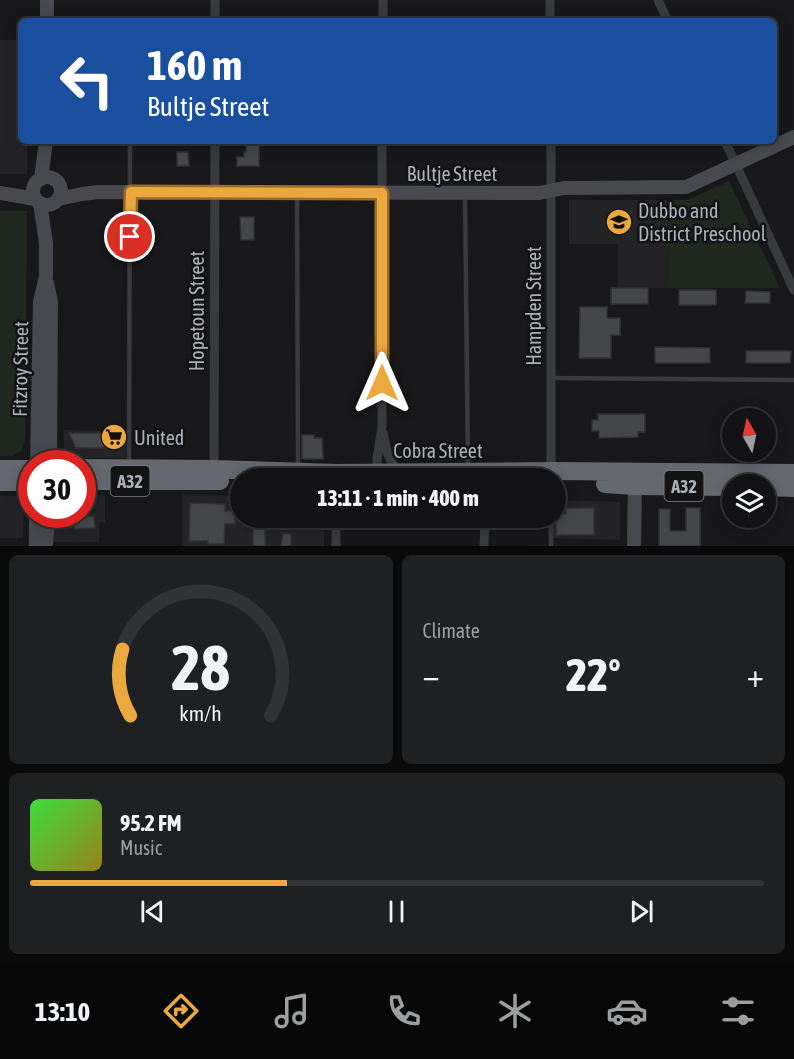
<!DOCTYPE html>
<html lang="en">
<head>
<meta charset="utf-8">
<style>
	body { margin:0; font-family:"Asap Condensed",sans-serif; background:#1f2022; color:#f1f3f6; height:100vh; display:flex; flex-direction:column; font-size:22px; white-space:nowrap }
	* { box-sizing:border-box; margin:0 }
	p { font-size:20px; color:#9c9ea0 }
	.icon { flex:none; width:33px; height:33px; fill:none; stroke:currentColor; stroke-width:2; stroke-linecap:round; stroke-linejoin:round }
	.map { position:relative; height:546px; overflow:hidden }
	.side { display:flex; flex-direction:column; gap:9px; padding:9px; background:#0a0a0b; flex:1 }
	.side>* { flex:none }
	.hud { position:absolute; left:18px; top:18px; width:759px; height:126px; border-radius:9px; box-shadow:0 3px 15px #0003,0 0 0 2px #313234; background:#1a4fa0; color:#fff; overflow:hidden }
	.needle { width:39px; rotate:351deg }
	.controls { position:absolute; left:722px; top:408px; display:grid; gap:12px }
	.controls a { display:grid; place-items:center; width:54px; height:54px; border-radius:50%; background:#121214; box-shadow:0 3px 15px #0003,0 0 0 2px #313234; font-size:30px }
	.speed { position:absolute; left:18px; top:450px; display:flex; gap:12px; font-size:30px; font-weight:700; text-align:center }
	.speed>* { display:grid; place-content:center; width:78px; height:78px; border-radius:50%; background:#121214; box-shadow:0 3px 15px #0003,0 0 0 2px #313234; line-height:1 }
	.speed .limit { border:9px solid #d22; background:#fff; color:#111 }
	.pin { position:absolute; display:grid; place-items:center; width:51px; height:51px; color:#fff; margin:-26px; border:3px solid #fff; border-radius:50%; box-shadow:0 2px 6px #0007 }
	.me { position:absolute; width:66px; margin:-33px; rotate:0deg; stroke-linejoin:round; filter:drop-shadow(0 0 4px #0008) }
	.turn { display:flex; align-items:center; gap:21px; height:126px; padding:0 30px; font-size:27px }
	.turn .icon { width:78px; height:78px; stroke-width:2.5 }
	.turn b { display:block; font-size:42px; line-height:51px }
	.big { font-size:45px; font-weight:800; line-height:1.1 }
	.side .widget { flex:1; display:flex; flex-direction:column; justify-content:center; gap:9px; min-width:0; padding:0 21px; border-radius:9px; background:#1f2022 }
	.side .dial { align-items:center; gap:0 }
	.dial svg { height:156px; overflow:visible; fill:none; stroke:#313234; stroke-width:7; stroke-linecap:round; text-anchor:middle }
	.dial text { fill:#f1f3f6; stroke:none }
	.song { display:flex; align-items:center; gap:18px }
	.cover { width:72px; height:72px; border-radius:9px; background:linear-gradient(135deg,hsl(120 70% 55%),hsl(50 70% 35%)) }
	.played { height:6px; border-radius:3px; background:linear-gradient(90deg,#eaa83f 35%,#313234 35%) }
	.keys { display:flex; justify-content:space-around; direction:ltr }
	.heat { display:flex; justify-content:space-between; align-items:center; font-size:33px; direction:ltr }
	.side .tiles { flex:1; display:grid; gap:9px; grid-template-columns:1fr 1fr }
	.widget:last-child { grid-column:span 2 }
	.trip { position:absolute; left:230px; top:468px; width:336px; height:60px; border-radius:30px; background:#121214; box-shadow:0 3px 15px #0003,0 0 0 2px #313234; font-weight:800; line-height:60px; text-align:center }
	.dock { display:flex; height:96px; justify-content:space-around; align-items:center; background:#070708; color:#9c9ea0 }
	.dock .icon { width:42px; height:42px }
	.dock .active { color:#eaa83f }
	.dock b { font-size:27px; color:#f1f3f6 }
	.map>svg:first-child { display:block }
	.built { fill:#242427 }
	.green { fill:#202820 }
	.building { fill:#45464a; stroke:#323236; stroke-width:1.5 }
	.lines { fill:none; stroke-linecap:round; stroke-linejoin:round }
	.lane { stroke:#393a3e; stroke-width:4.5 }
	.street { stroke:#393a3e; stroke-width:9 }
	.secondary { stroke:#47494e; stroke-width:14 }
	.highway { stroke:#65686f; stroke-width:18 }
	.route-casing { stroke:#986d29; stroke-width:15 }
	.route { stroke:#eaa83f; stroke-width:10 }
	.labels { text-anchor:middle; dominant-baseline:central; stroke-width:5; stroke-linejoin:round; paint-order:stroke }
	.shield { fill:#131315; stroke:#7d8188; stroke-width:1.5 }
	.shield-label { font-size:18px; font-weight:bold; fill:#abb0b9 }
	.street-label { font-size:20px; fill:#abb0b9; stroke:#131315 }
	.poi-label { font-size:20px; fill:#abb0b9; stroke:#131315; text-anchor:start }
</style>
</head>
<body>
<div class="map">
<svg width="794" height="546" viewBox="0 0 794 546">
	<rect width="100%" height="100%" fill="#18181a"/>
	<!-- built -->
	<path class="built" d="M0 40H21V141H27V174H0Z
		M569 200H669L668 288H618V244H569Z
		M64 430 126 431V458H64Z
		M21 495 24 505 23 538H0V496Z
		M83 495H105V522H99V542H52L54 515 82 514Z
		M182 495 240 496V518H324V546H182Z
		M555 500 620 502V540L548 538 549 518H555Z"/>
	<!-- green -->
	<path class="green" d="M729 181 780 288H668L669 200H688Z
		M0 211H27L25 441 21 451 12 456H0Z"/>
	<!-- building -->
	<path class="building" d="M246 141H259V166H237V157H244V152H246Z
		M177 152H188L189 166H177Z
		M240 217H254V240H241Z
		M611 288H648V304H611Z
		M679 290H716V305H679Z
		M746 291 770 292V303H745Z
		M580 307H607V318H620V335H611V358H579Z
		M655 347 710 348V363H655Z
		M746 351H791L790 363H746Z
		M598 414H645V432H638V437L599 438V431H592V420H598Z
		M104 431H125V441H104V448H76L69 433H104Z
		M302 435H314V438H322L323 459H302Z
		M190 503 225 504V511H235V524H225L224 544H208V541H189Z
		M566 508H594V535H556V513L566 514Z
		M686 508H700V546H659V509H670V531H686Z
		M73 514H83V517L94 516 95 528 74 529Z
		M253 518H265V546H253Z
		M283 533 291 534V546H281Z"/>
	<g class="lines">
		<!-- lane -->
		<path class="lane" d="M297 195 298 469
			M465 195 468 469
			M551 378 794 380
			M129 465 130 141
			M551 546V518"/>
		<!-- street -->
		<path class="street" d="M550 0V21
			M658 0 668 21
			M215 21V0
			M383 21V0
			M551 141V471
			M725 141 794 290
			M383 433C386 447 387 462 400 470
			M214 472 215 141
			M377 474V458L382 427V141
			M336 546V518
			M484 546 485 518"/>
		<!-- secondary -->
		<path class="secondary" d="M47 21V0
			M33 191a14 14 0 1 1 28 0a14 14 0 1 1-28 0Z
			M41 179 46 141
			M0 193 35 199
			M58 199 82 194 98 192 539 193 564 188 686 187 794 137
			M47 283 51 302 50 464
			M37 464 40 302 46 276V243L40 203
			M36 546V514
			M46 546 48 514
			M634 546 635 486"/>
		<!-- highway -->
		<path class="highway" d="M82 468 214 469 336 473 551 471 794 473
			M0 469H32
			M82 481H220
			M0 482H32
			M605 484 635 486 732 487
			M765 487 794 488"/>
	</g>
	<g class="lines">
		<!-- route casing -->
		<g class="route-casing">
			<path id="route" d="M130 237 131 192 382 193V383"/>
		</g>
		<!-- route -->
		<use href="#route" class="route"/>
	</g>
	<!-- icons -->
	<defs>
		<g id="school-disc" transform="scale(1.35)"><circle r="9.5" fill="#eaa83f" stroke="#131315"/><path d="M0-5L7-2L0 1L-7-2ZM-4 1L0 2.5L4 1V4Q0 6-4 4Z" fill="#111"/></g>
		<g id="supermarket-disc" transform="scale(1.35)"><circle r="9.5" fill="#eaa83f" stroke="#131315"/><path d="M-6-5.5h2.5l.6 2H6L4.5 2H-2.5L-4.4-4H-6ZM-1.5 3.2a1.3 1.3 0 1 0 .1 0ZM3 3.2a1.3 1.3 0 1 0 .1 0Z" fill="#111"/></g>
	</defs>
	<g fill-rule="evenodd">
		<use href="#school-disc" x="619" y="222"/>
		<use href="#supermarket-disc" x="114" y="437"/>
	</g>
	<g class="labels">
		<!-- shield labels -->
		<g class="shield">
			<rect x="110.5" y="466" width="39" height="30" rx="4.5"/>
			<rect x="664.5" y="471" width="39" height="30" rx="4.5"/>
		</g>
		<g class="shield-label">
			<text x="130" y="481">A32</text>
			<text x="684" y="486">A32</text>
		</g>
		<!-- street labels -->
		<g class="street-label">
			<text x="452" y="173">Bultje Street</text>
			<text transform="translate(533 306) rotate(-90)">Hampden Street</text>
			<text transform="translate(196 311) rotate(-90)">Hopetoun Street</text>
			<text transform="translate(20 369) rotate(-89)">Fitzroy Street</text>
			<text x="438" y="450">Cobra Street</text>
		</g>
		<!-- poi labels -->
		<g class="poi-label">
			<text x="638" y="210">Dubbo and<tspan x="638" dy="23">District Preschool</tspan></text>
			<text x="134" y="437">United</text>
		</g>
	</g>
</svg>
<div class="controls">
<a><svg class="needle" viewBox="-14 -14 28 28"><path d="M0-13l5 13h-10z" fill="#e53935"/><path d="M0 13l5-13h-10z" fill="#9c9ea0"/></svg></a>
<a><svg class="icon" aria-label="layers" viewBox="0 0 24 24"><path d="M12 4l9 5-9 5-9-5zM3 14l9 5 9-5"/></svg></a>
</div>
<div class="speed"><div class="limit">30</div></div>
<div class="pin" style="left:130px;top:237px;background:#d93025"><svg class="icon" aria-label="arrive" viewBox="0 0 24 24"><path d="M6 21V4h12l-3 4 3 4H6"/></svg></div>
<svg class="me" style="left:382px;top:383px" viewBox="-20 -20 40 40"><path d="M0-17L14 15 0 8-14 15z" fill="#eaa83f" stroke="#fff" stroke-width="4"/></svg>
<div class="trip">13:11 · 1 min · 400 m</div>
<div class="hud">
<div class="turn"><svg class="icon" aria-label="left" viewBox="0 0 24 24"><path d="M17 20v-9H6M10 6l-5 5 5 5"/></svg><div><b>160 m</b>Bultje Street</div></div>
</div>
</div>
<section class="side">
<div class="tiles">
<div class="widget dial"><svg viewBox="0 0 100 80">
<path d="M14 69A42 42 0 1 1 86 69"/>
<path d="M14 69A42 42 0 0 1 10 35" stroke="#eaa83f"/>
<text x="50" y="56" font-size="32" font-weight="700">28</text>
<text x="50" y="72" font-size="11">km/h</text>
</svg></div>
<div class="widget"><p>Climate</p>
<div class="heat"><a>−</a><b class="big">22°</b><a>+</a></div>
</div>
<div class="widget">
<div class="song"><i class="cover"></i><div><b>95.2 FM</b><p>Music</p></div></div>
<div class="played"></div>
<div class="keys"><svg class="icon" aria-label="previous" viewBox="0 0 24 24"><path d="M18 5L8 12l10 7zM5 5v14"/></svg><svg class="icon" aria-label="pause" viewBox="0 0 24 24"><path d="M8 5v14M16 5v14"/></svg><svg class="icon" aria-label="next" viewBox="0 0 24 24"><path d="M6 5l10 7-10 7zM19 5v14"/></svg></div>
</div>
</div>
</section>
<nav class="dock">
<b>13:10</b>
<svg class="icon active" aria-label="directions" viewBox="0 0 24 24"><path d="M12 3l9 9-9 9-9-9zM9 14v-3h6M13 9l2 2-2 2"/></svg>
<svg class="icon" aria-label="music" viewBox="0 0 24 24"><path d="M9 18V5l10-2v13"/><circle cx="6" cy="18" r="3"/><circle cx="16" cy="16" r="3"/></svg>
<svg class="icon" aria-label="phone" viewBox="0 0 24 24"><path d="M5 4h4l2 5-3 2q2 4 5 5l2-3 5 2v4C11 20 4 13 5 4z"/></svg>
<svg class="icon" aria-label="climate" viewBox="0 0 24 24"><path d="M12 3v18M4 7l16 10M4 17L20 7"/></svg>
<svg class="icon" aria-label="car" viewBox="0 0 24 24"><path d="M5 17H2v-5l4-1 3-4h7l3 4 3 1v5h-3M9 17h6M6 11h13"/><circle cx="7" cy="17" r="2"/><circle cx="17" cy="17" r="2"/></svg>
<svg class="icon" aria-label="filters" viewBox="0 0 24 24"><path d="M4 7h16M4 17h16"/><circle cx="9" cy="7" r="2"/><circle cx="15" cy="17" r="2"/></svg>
</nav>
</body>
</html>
